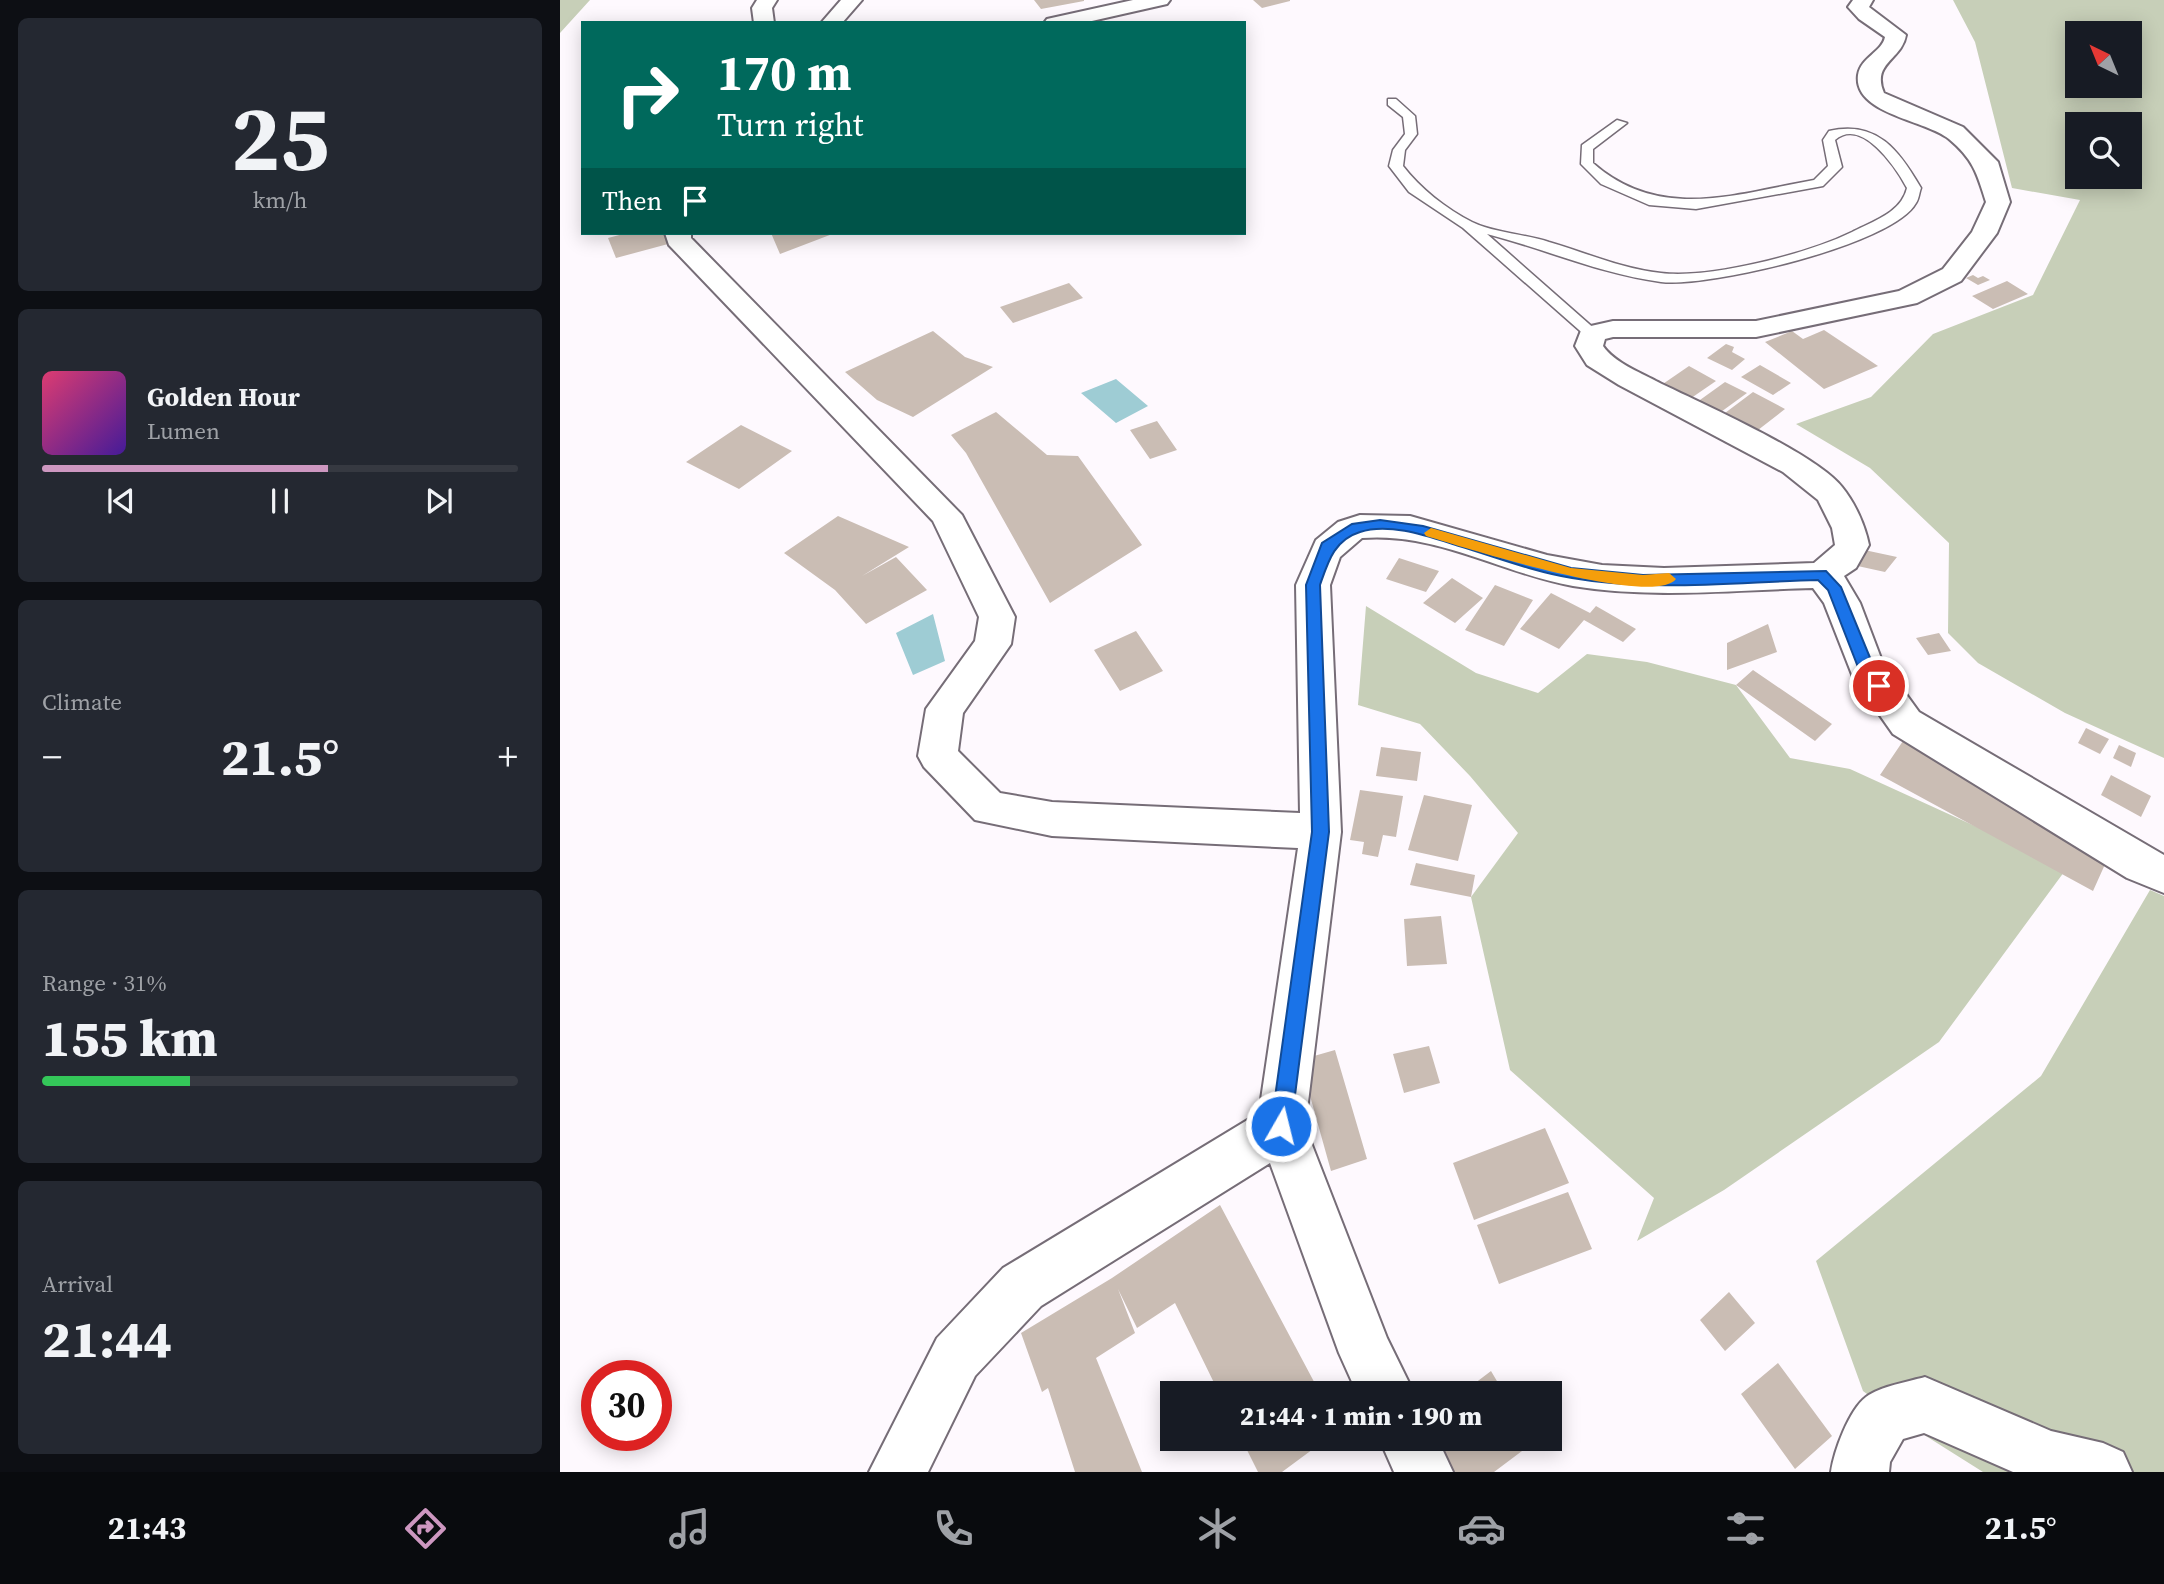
<!DOCTYPE html>
<html lang="en">
<head>
<meta charset="utf-8">
<style>
	body { margin:0; font-family:"Source Serif 4",serif; background:#242831; color:#f1f3f6; height:100vh; display:flex; flex-direction:column; font-size:26px; white-space:nowrap }
	* { box-sizing:border-box; margin:0 }
	p { font-size:23px; color:#9ea1a6 }
	.icon { flex:none; width:38px; height:38px; fill:none; stroke:currentColor; stroke-width:2; stroke-linecap:round; stroke-linejoin:round }
	.map { position:relative; flex:1; overflow:hidden }
	.details { display:flex; flex-direction:column; gap:18px; padding:18px; background:#0d0f14; width:560px }
	.details>* { flex:none }
	.banner { position:absolute; left:21px; top:21px; width:665px; height:214px; border-radius:0px; box-shadow:0 4px 18px #0003; background:#00695c; color:#fff; overflow:hidden }
	.needle { width:46px; rotate:317deg }
	.tools { position:absolute; left:1505px; top:21px; display:grid; gap:14px }
	.tools a { display:grid; place-items:center; width:77px; height:77px; border-radius:0px; background:#171b24; box-shadow:0 4px 18px #0003; font-size:35px }
	.speed { position:absolute; left:21px; top:1360px; display:flex; gap:14px; font-size:35px; font-weight:700; text-align:center }
	.speed>* { display:grid; place-content:center; width:91px; height:91px; border-radius:50%; background:#171b24; box-shadow:0 4px 18px #0003; line-height:1 }
	.speed .limit { border:10px solid #d22; background:#fff; color:#111 }
	.pin { position:absolute; display:grid; place-items:center; width:60px; height:60px; color:#fff; margin:-30px; border:4px solid #fff; border-radius:50%; box-shadow:0 2px 7px #0007 }
	.me { position:absolute; width:77px; margin:-38px; rotate:8deg; stroke-linejoin:round; filter:drop-shadow(0 0 5px #0008) }
	.turn { display:flex; align-items:center; gap:24px; height:147px; padding:0 21px; font-size:32px }
	.turn .icon { width:91px; height:91px; stroke-width:2.5 }
	.turn b { display:block; font-size:49px; line-height:60px }
	.then { display:flex; align-items:center; height:66px; padding:0 21px; background:#0003; gap:14px; font-size:26px }
	.big { font-size:52px; font-weight:800; line-height:1.1 }
	.details .card { flex:1; display:flex; flex-direction:column; justify-content:center; gap:10px; min-width:0; padding:0 24px; border-radius:10px; background:#242831 }
	.details .dial { align-items:center; gap:0 }
	.dial b { font-size:91px; line-height:1 }
	.song { display:flex; align-items:center; gap:21px }
	.cover { width:84px; height:84px; border-radius:10px; background:linear-gradient(135deg,hsl(340 70% 55%),hsl(260 70% 35%)) }
	.played { height:7px; border-radius:4px; background:linear-gradient(90deg,#cd97c0 60%,#363941 60%) }
	.keys { display:flex; justify-content:space-around; direction:ltr }
	.heat { display:flex; justify-content:space-between; align-items:center; font-size:38px; direction:ltr }
	.charge { height:10px; border-radius:5px; background:linear-gradient(90deg,#34c759 31%,#363941 0) }
	.trip { position:absolute; left:600px; top:1381px; width:402px; height:70px; border-radius:0px; background:#171b24; box-shadow:0 4px 18px #0003; font-weight:800; line-height:70px; text-align:center }
	.menu { display:flex; height:112px; justify-content:space-around; align-items:center; background:#090b0e; color:#9ea1a6 }
	.menu .icon { width:49px; height:49px }
	.menu .active { color:#cd97c0 }
	.menu b { font-size:32px; color:#f1f3f6 }
	main { display:flex; flex:1; min-height:0 }
	.map>svg:first-child { display:block }
	.green { fill:#c7cfb8; fill-rule:evenodd }
	.water { fill:#9eccd4 }
	.building { fill:#cabdb4 }
	.lines { fill:none; stroke-linecap:round; stroke-linejoin:round }
	.service-casing { stroke:#766d77; stroke-width:3 }
	.minor-casing { stroke:#766d77; stroke-width:4 }
	.service { fill:#fff; fill-rule:evenodd }
	.minor { fill:#fff; fill-rule:evenodd }
	.route { fill:#1a73e8; stroke:#114b97; stroke-width:2 }
	.slow { fill:#f59e0b }
</style>
</head>
<body>
<main>
<section class="details">
<div class="card dial"><b>25</b><p>km/h</p></div>
<div class="card">
<div class="song"><i class="cover"></i><div><b>Golden Hour</b><p>Lumen</p></div></div>
<div class="played"></div>
<div class="keys"><svg class="icon" aria-label="previous" viewBox="0 0 24 24"><path d="M18 5L8 12l10 7zM5 5v14"/></svg><svg class="icon" aria-label="pause" viewBox="0 0 24 24"><path d="M8 5v14M16 5v14"/></svg><svg class="icon" aria-label="next" viewBox="0 0 24 24"><path d="M6 5l10 7-10 7zM19 5v14"/></svg></div>
</div>
<div class="card"><p>Climate</p>
<div class="heat"><a>−</a><b class="big">21.5°</b><a>+</a></div>
</div>
<div class="card"><p>Range · 31%</p><b class="big">155 km</b><div class="charge"></div></div>
<div class="card"><p>Arrival</p><b class="big">21:44</b></div>
</section>
<div class="map">
<svg width="1604" height="1472" viewBox="0 0 1604 1472">
	<rect width="100%" height="100%" fill="#fef9fe"/>
	<!-- green -->
	<path class="green" d="M0 0H30L0 33Z
		M1393 0H1604V758L1505 713 1418 663 1388 633 1389 543 1310 468 1236 424 1311 397 1373 334 1473 295 1520 200 1452 188 1415 42ZM1517 33H1570V86H1517ZM1570 124V177H1517V124Z
		M806 606 916 673 978 693 1027 654 1087 662 1176 685 1230 758 1290 769 1507 868 1379 1042 1164 1190 1077 1241 1094 1198 950 1070 911 897 958 833 910 776 860 724 798 705Z
		M1590 890 1604 896V1472H1423L1350 1426 1303 1391 1256 1261 1481 1076Z"/>
	<!-- water -->
	<path class="water" d="M556 379 588 406 556 423 521 393Z
		M373 614 385 661 353 675 336 633Z"/>
	<!-- building -->
	<path class="building" d="M474 0H524V1L481 9Z
		M693 0H730V1L702 8Z
		M67 233H103L108 244 56 258 48 238Z
		M211 233H275L220 254Z
		M1413 275 1418 278 1423 276 1430 280 1418 285 1406 278Z
		M1447 281 1468 294 1433 309 1412 296Z
		M509 283 523 298 453 323 440 307Z
		M1264 330 1318 366 1264 389 1205 342 1232 331 1243 339Z
		M373 331 405 357 433 367 353 417 317 400 285 372Z
		M1166 344 1174 347 1172 352 1185 359 1172 370 1147 358Z
		M1200 365 1231 383 1213 395 1181 377Z
		M1129 366 1156 381 1124 403 1097 388Z
		M1165 382 1187 393 1154 417 1133 405Z
		M1193 392 1225 409 1189 437 1157 419Z
		M436 412 487 455 518 456 582 545 490 603 406 453 391 435Z
		M597 421 617 450 590 459 570 430Z
		M181 425 232 451 179 489 126 462Z
		M278 516 349 547 302 576 336 557 367 590 306 624 275 590 224 553Z
		M1295 548 1337 557 1325 572 1293 565Z
		M839 558 879 571 866 592 826 579Z
		M892 578 923 598 895 623 863 603Z
		M935 585 973 600 944 646 905 630Z
		M991 593 1030 613 1036 606 1076 629 1063 642 1024 620 999 649 960 629Z
		M1208 624 1217 652 1167 670V643Z
		M576 631 603 671 560 691 534 650Z
		M1379 633 1391 651 1368 655 1356 638Z
		M1193 670 1272 724 1255 741 1176 685Z
		M1526 728 1549 739 1540 754 1518 743Z
		M1343 741 1551 851 1533 891 1320 775Z
		M1559 745 1576 753 1571 767 1553 758Z
		M821 747 861 752 857 781 816 776Z
		M1551 775 1591 796 1581 817 1541 795Z
		M800 790 843 796 836 837 823 835 818 857 802 854 804 842 790 840Z
		M864 795 912 805 898 861 848 850Z
		M856 863 915 875 911 897 850 885Z
		M881 916 887 964 847 966 844 919Z
		M869 1046 880 1083 844 1093 833 1054Z
		M775 1050 807 1159 771 1171 740 1060Z
		M985 1128 1009 1183 914 1220 893 1163Z
		M1008 1192 1032 1249 939 1284 917 1225Z
		M660 1205 760 1393H659L615 1303 577 1328 558 1289 575 1333 536 1358 582 1472H515L488 1388 482 1392 461 1333 552 1278Z
		M1169 1292 1195 1323 1165 1351 1140 1320Z
		M1218 1363 1272 1436 1235 1469 1181 1394Z
		M931 1371 944 1393H902Z
		M681 1438H768L722 1472H698Z
		M861 1438H972L974 1442 934 1472H879Z"/>
	<g class="lines">
		<!-- service casing -->
		<g class="service-casing">
			<path id="service" d="M828 99H836L855 116 857 134 845 150 843 166C860 188 886 209 912 222 935 233 965 234 989 242 1027 253 1062 269 1101 273 1150 279 1247 254 1292 232 1313 221 1341 213 1347 188 1337 169 1302 116 1275 140L1282 167 1263 186 1136 209 1089 205 1041 184 1021 164 1022 145 1057 120 1067 123 1033 149V163C1100 222 1175 194 1254 180L1268 166 1263 140 1269 131C1317 120 1339 150 1361 188 1359 193 1359 199 1356 203 1333 245 1147 288 1101 282 1041 274 985 249 927 234L1037 331 1040 334 1032 339 1027 337 903 228 849 192 829 166 833 150 845 134 843 117 828 105Z"/>
		</g>
		<!-- minor casing -->
		<g class="minor-casing">
			<path id="minor" d="M197 0H217L212 8 214 23H194L192 8Z
				M281 0H302L282 23H261Z
				M573 0H610L607 4 523 23H484L487 19Z
				M1293 0H1313L1309 7 1346 35C1342 60 1311 63 1324 93L1403 127 1438 162 1450 202 1437 233 1401 281 1357 303 1196 337H1053L1045 339 1043 346C1054 362 1079 372 1096 381 1140 403 1255 453 1282 487 1295 503 1305 525 1309 545L1296 568 1284 576 1300 603 1322 661 1359 712 1604 855V893L1567 878 1333 734 1293 677 1264 603 1253 588C1173 590 1092 599 1013 586 941 573 877 532 802 538L780 557 770 585 781 832 745 1127 827 1338 854 1393H797L779 1353 710 1163 481 1306 415 1376 368 1472H309L377 1338 443 1268 699 1113 738 848 492 836 415 820 364 767 358 756 366 709 415 641 419 617 373 521 109 245 105 233H131V238L402 515 455 617 451 644 403 713 398 751 440 793 492 802 740 813 736 585 756 540 778 522 800 515 850 516 987 555 1042 565 1104 568 1254 563 1275 545 1272 528 1258 500 1223 472 1059 385 1027 365 1015 346 1022 328 1053 321H1196L1339 291 1383 269 1412 232 1426 202C1417 173 1413 159 1389 139 1366 120 1293 114 1298 75 1301 57 1322 52 1325 37L1299 19 1288 7Z
				M1365 1377 1491 1431 1543 1443 1563 1452 1572 1472H1453L1364 1433 1343 1439 1330 1462 1329 1472H1271C1274 1451 1289 1410 1306 1397 1321 1386 1347 1382 1365 1377Z
				M819 1438H877L893 1472H834Z"/>
		</g>
		<!-- service -->
		<use href="#service" class="service"/>
		<!-- minor -->
		<use href="#minor" class="minor"/>
	</g>
	<!-- route -->
	<path class="route" d="M820 520 863 526 1011 568 1083 575 1266 571 1281 587 1313 665 1327 686 1325 690H1314L1298 667 1268 590 1258 580C1177 582 1092 592 1012 578 974 572 936 557 899 546 870 537 830 522 800 532 774 540 768 562 760 585L769 832 731 1126 728 1134 721 1137 714 1134 711 1126 752 832 746 585 762 543 792 524Z"/>
	<!-- slow -->
	<path class="slow" d="M871 528 1011 568 1083 575 1109 573 1116 579C1093 608 903 547 866 536L864 533Z"/>
</svg>
<div class="tools">
<a><svg class="needle" viewBox="-14 -14 28 28"><path d="M0-13l5 13h-10z" fill="#e53935"/><path d="M0 13l5-13h-10z" fill="#9ea1a6"/></svg></a>
<a><svg class="icon" aria-label="search" viewBox="0 0 24 24"><circle cx="10" cy="10" r="6"/><path d="M15 15l6 6"/></svg></a>
</div>
<div class="speed"><div class="limit">30</div></div>
<div class="pin" style="left:1319px;top:686px;background:#d93025"><svg class="icon" aria-label="arrive" viewBox="0 0 24 24"><path d="M6 21V4h12l-3 4 3 4H6"/></svg></div>
<svg class="me" style="left:721px;top:1126px" viewBox="-20 -20 40 40"><circle r="17" fill="#1a73e8" stroke="#fff" stroke-width="3"/><path d="M0-11L8 9 0 5-8 9z" fill="#fff"/></svg>
<div class="trip">21:44 · 1 min · 190 m</div>
<div class="banner">
<div class="turn"><svg class="icon" aria-label="right" viewBox="0 0 24 24"><path d="M7 20v-9h11M14 6l5 5-5 5"/></svg><div><b>170 m</b>Turn right</div></div>
<div class="then">Then<svg class="icon" aria-label="arrive" viewBox="0 0 24 24"><path d="M6 21V4h12l-3 4 3 4H6"/></svg></div>
</div>
</div>
</main>
<nav class="menu">
<b>21:43</b>
<svg class="icon active" aria-label="directions" viewBox="0 0 24 24"><path d="M12 3l9 9-9 9-9-9zM9 14v-3h6M13 9l2 2-2 2"/></svg>
<svg class="icon" aria-label="music" viewBox="0 0 24 24"><path d="M9 18V5l10-2v13"/><circle cx="6" cy="18" r="3"/><circle cx="16" cy="16" r="3"/></svg>
<svg class="icon" aria-label="phone" viewBox="0 0 24 24"><path d="M5 4h4l2 5-3 2q2 4 5 5l2-3 5 2v4C11 20 4 13 5 4z"/></svg>
<svg class="icon" aria-label="climate" viewBox="0 0 24 24"><path d="M12 3v18M4 7l16 10M4 17L20 7"/></svg>
<svg class="icon" aria-label="car" viewBox="0 0 24 24"><path d="M5 17H2v-5l4-1 3-4h7l3 4 3 1v5h-3M9 17h6M6 11h13"/><circle cx="7" cy="17" r="2"/><circle cx="17" cy="17" r="2"/></svg>
<svg class="icon" aria-label="filters" viewBox="0 0 24 24"><path d="M4 7h16M4 17h16"/><circle cx="9" cy="7" r="2"/><circle cx="15" cy="17" r="2"/></svg>
<b>21.5°</b>
</nav>
</body>
</html>
